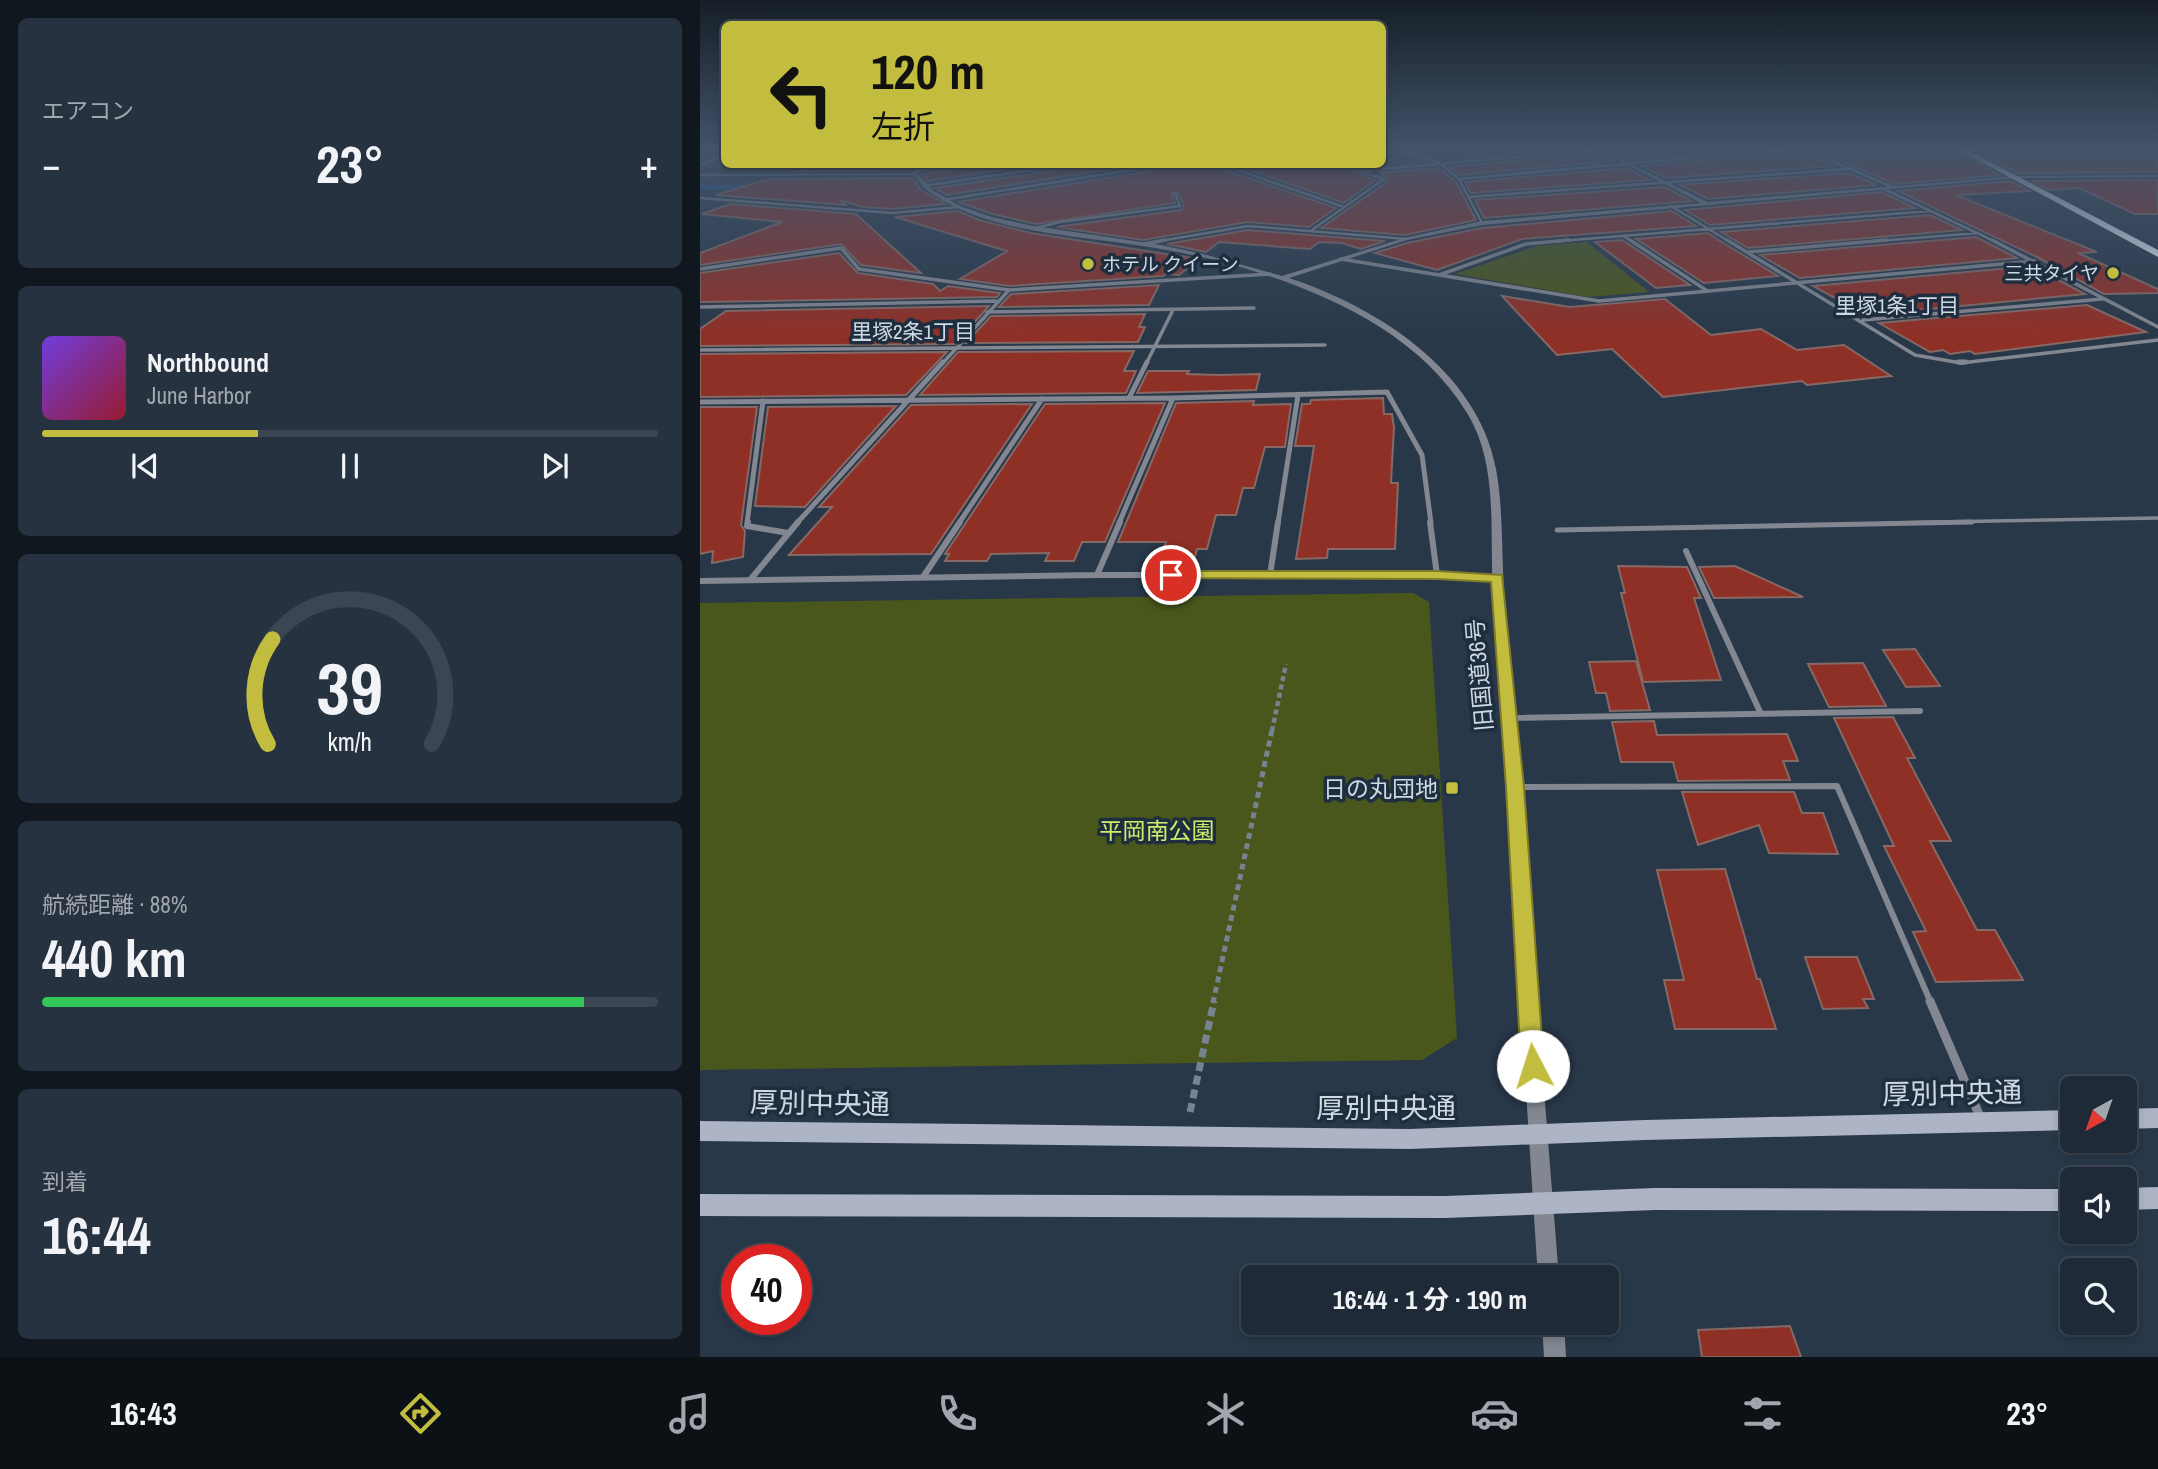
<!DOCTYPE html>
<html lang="ja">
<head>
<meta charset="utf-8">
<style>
	body { margin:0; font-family:"Archivo Narrow","Noto Sans JP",sans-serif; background:#26323f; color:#f1f3f6; height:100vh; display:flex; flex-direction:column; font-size:26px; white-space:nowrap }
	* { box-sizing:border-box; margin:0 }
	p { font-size:23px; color:#a1a7ad }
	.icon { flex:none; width:38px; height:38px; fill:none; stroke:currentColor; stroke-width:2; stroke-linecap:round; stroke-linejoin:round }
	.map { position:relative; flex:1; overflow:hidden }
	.panel { display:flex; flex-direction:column; gap:18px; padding:18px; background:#10171e; width:700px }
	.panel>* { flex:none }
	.top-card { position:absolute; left:21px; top:21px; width:665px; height:147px; border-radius:10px; box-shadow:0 4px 10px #0003,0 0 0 2px #3c4652; background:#c3bd3f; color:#111; overflow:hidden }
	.needle { width:46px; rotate:220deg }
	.fabs { position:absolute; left:1360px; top:1076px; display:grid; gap:14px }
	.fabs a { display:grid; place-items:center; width:77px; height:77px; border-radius:10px; background:#1e2a37; box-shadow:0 4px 10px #0003,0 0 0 2px #3c4652; font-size:35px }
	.speed { position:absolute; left:21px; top:1244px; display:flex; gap:14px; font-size:35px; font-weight:700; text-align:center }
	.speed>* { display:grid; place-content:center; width:91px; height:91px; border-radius:50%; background:#1e2a37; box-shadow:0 4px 10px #0003,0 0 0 2px #3c4652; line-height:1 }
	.speed .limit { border:10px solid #d22; background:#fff; color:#111 }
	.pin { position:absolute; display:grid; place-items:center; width:60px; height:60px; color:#fff; margin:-30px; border:4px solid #fff; border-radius:50%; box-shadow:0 2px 7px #0007 }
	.me { position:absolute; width:77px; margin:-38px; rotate:355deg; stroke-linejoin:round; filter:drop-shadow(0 0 5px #0008) }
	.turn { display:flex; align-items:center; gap:24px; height:147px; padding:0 35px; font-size:32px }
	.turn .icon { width:91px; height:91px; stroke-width:2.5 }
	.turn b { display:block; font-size:49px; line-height:60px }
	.big { font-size:52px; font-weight:700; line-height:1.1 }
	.panel .card { flex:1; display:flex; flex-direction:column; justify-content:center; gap:10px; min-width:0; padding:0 24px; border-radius:10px; background:#26323f }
	.panel .dial { align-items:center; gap:0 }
	.dial svg { height:182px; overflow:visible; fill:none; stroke:#3c4652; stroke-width:7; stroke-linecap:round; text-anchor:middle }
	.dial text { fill:#f1f3f6; stroke:none }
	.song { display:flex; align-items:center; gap:21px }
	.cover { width:84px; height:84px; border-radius:10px; background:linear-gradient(135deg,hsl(260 70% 55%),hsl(350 70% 35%)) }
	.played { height:7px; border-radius:4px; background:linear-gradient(90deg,#c3bd3f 35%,#3c4652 35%) }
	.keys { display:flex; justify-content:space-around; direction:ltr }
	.heat { display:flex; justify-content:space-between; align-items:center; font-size:38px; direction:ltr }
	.charge { height:10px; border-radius:5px; background:linear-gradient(90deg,#34c759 88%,#3c4652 0) }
	.trip { position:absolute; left:541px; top:1265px; width:378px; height:70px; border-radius:10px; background:#1e2a37; box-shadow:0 4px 10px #0003,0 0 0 2px #3c4652; font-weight:700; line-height:70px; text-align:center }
	.menu { display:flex; height:112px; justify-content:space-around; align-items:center; background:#0c1116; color:#a1a7ad }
	.menu .icon { width:49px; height:49px }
	.menu .on { color:#c3bd3f }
	.menu b { font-size:32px; color:#f1f3f6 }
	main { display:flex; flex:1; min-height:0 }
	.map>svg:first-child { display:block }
	.green { fill:#4a571c }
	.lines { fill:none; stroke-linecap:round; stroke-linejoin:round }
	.stream { stroke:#1d59a0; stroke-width:4.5 }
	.building { fill:#8f3027; stroke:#866965; stroke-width:2 }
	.path-far2 { stroke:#768391; stroke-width:4.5; stroke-dasharray:5 3.5; stroke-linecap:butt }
	.path-far1 { stroke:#768391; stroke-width:5; stroke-dasharray:6 4.5; stroke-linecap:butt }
	.path { stroke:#768391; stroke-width:7; stroke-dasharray:9 5; stroke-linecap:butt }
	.service-far4 { stroke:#828791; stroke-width:2.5 }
	.service-far3 { stroke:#828791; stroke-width:3.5 }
	.service-far2 { stroke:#828791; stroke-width:5 }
	.service-far1 { stroke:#828791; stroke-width:6 }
	.service { stroke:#828791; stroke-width:9 }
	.minor-far3 { stroke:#828791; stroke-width:2.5 }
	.minor-far2 { stroke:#828791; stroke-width:3.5 }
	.minor-far1 { stroke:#828791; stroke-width:5 }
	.minor { stroke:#828791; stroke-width:6 }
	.tertiary { fill:#828791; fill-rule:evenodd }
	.secondary { fill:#acb4c5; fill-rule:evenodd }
	.trunk { fill:#e0e7f4; fill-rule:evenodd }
	.route { fill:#c3bd3f; stroke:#7f7b29; stroke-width:2 }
	.poi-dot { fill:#c3bd3f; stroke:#1e2e3f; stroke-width:2.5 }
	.labels { text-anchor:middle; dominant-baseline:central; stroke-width:7; stroke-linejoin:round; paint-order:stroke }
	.far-poi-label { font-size:19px; fill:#ced8e3; stroke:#1e2e3f; text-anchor:start }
	.far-neighbourhood-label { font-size:21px; fill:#ced8e3; stroke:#1e2e3f }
	.street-label { font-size:23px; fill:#ced8e3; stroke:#1e2e3f }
	.poi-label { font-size:23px; fill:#ced8e3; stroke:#1e2e3f; text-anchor:end }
	.park-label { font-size:23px; fill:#cfee6c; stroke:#1e2e3f }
	.near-street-label { font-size:28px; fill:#ced8e3; stroke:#1e2e3f }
</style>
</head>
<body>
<main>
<section class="panel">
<div class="card"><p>エアコン</p>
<div class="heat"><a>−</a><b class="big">23°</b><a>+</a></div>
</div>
<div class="card">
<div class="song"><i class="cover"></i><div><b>Northbound</b><p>June Harbor</p></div></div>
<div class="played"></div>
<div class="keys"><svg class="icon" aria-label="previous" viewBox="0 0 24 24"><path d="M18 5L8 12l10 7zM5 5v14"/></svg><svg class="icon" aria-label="pause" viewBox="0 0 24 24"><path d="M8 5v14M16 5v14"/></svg><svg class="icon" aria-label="next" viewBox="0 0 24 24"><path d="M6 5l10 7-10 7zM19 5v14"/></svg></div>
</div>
<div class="card dial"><svg viewBox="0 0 100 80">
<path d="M14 69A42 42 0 1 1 86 69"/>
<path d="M14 69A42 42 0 0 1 16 23" stroke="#c3bd3f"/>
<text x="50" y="56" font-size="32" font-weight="700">39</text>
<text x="50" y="72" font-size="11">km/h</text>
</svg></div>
<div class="card"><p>航続距離 · 88%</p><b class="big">440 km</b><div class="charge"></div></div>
<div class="card"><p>到着</p><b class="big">16:44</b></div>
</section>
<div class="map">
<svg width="1458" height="1357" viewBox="0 0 1458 1357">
	<rect width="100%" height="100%" fill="#283849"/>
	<!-- green -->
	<path class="green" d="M887 242 949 292 888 297 755 274 837 246Z
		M713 593 729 602 757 1038 722 1060 0 1070V603Z"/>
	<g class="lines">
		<!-- stream -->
		<path class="stream" d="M0 187H54"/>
	</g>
	<!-- building -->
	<path class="building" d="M764 148H803L811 154 763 158Z
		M920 148H1059L929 160 914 152Z
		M1112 148H1253L1299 175 1194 184Z
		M1269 148H1458V172L1318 173Z
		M1101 152 1134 166 966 178 942 166Z
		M900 153 914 161 760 175 750 167Z
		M272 164H341L228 181 222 174 269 168Z
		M375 164H441L247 195 235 188 372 168Z
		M473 164H516L519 168 636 208 609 227 548 222 443 240 357 227 481 210 484 205 478 192 472 194 475 203 336 224 293 214 258 202 470 168Z
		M533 164H635L675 180 644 203Z
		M111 165H213L211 170 94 171Z
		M739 168 756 182 776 220 705 235 621 228 687 182 686 176 679 173Z
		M927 168 950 180 771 193 765 182Z
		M1148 173 1177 185 1008 199 980 185Z
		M213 178 220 189 245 204 192 209 163 207 140 200 146 205 16 195 69 179Z
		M1458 180V214H1435L1379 188 1349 190 1331 181Z
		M1311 181 1329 191 1256 195 1397 252 1378 253 1458 289V293L1404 294 1337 257 1198 191Z
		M964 187 992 201 784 218 775 200Z
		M1182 192 1215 208 1010 225 985 210Z
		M30 204 156 214 221 273 161 265 141 244 0 265V253L82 222 2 214Z
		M258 211 279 220 331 233 498 259 479 275 465 274 463 276 309 286 260 279 307 251 195 217Z
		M972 211 996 226 822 239 737 270 675 253 707 243 782 228Z
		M1230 215 1262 230 1048 248 1021 232Z
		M548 230 685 241 661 249 642 243 619 242 610 249 519 242 506 252 467 244Z
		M1008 233 1025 244 1078 276 1004 283 936 239Z
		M1276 237 1317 258 1100 278 1060 255Z
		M922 240 927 243 990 285 956 288 895 242Z
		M139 253 158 273 233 284 240 291 248 286 300 293 297 297 0 302V273Z
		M1332 266 1385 294 1166 315 1113 286Z
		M459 285 449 305 299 307 311 294Z
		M802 296 870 307 965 299 1011 335 1061 329 1097 350 1144 345 1191 376 1107 385 1102 381 963 397 912 349 857 355Z
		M1387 305 1446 332 1275 354 1270 351 1250 354 1243 350 1230 352 1179 323Z
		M289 306 255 344 0 346V329L26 311Z
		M445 314 439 327H445L438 342 266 343 291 316Z
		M434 351 424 371H436L426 393 220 395 258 352Z
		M247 352 206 395 0 397V354Z
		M448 371H489L487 374 519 375 560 374 556 390 437 393Z
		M683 398 684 414H692L694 427 691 483H698L695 549H628L627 558 596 559 614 446H595L602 404H610L611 400Z
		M554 401 553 405 591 404 585 447H565L554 488H543L536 515H516L507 549H497L494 561H459L466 542H418L476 403Z
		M465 403 405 542H382L374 561H345L349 553 291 554 287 561H245L249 554H245L345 404Z
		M332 404 231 554 89 555 132 507H119L211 405Z
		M196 406 105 507 55 506 68 407Z
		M0 407H57L41 525 45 531 43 557 12 563 13 551 0 554Z
		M918 566 987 567 1001 598H994L1021 680 943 682 921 593H925Z
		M1035 566 1103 597 1014 598 999 567Z
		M1215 649 1240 686 1206 687 1183 650Z
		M936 661 950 710 910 711 906 693H896L889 662Z
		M1163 663 1186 706 1129 707 1108 664Z
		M1193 717 1215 758H1207L1251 841H1230L1277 930H1295L1323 980 1236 982 1213 932 1226 931 1184 846H1194L1134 718Z
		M954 721 957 735 1087 734 1098 761H1083L1090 780 978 781 973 762H921L912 722Z
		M982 792H1094L1102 813H1123L1138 854 1069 853 1059 825 998 845Z
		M1025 869 1057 979H1060L1076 1029H975L964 980H984L957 870Z
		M1105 957H1157L1174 999H1163L1168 1008 1123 1009Z
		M1090 1326 1101 1357H1002L998 1330Z"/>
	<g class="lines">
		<!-- path-far2 -->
		<path class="path-far2" d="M572 731 586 664"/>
		<!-- path-far1 -->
		<path class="path-far1" d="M513 1003 572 730"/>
		<!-- path -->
		<path class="path" d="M490 1112 514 1001"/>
		<!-- service-far4 -->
		<path class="service-far4" d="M335 228 360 222 480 206 476 195"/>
		<!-- service-far3 -->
		<path class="service-far3" d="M1185 523 1458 518"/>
		<!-- service-far2 -->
		<path class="service-far2" d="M857 530 1272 522"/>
		<!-- service-far1 -->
		<path class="service-far1" d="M815 787 1137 786 1231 1003"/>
		<!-- service -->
		<path class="service" d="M1230 1001 1281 1119"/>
		<!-- minor-far3 -->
		<path class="minor-far3" d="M688 148 738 162 759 179 782 223
			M807 148 823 154
			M1102 148 1192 187
			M0 151H24
			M520 164 644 207
			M0 166 24 155
			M216 171 268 164
			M661 171 916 148
			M0 175 215 174
			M759 179 1102 148
			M223 186 371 164
			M1182 188 1296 242
			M768 197 1148 169
			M0 198 192 213 259 207
			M243 200 469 164
			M971 206 1030 242
			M612 230 684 179 639 164
			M923 236 933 242
			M454 242 548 226 706 239
			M848 242 1229 211
			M1166 242 1277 233"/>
		<!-- minor-far2 -->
		<path class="minor-far2" d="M930 240 1006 290
			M1027 240 1215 355 1261 363 1458 340
			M1292 240 1458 327
			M444 244 465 240
			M1048 252 1187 240
			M641 259 899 301 1335 261
			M0 269 141 248 159 269 309 290 570 274
			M739 275 826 244 869 240
			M0 307 296 301
			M287 312 554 308
			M1163 320 1402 299
			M0 350 625 345
			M242 364 309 290
			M446 364 473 310"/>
		<!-- minor-far1 -->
		<path class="minor-far1" d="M1258 362H1266
			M429 398 447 362
			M0 402 473 398 687 392 722 455 731 523
			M47 523 63 401
			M97 523 243 362
			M259 523 342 399
			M419 523 473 398
			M578 523 598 395"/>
		<!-- minor -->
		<path class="minor" d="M48 522 47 526 88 533
			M730 522 737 575
			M986 551 1061 714
			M397 575 420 522
			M570 575 578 522
			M223 577 260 522
			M50 580 98 522
			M0 581 397 575H737L797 578
			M808 718 1220 711"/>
		<!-- tertiary -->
		<path class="tertiary" d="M895 148H900L1007 202 1315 176 1458 175V177L1315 178 782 225 707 240 589 278C677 307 778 371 796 469 804 513 801 558 805 602L859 1278H838C824 1063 811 848 796 634 794 611 792 589 792 566 791 515 795 459 767 413 722 339 640 299 560 273 520 260 478 251 436 245 372 235 289 232 234 195 225 190 219 181 213 174L216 164H221L218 174 234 191 260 206 292 217 328 225 461 245 503 254 582 276 704 238 782 221 1001 203Z
			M842 1323H864L866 1357H844Z"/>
		<!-- secondary -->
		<path class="secondary" d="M1458 1108V1128L1424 1129V1109Z
			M1372 1110V1130L945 1140 710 1149 0 1141V1121L710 1129 945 1120Z
			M1458 1187V1209L1424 1210V1188Z
			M955 1188 1372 1189V1211L955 1210 745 1218 0 1216V1194L745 1196Z"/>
		<!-- trunk -->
		<path class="trunk" d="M1255 148H1264L1458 250V257Z"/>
	</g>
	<!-- sky -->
	<linearGradient id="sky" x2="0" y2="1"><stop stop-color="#161f28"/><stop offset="0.44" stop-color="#42536a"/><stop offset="1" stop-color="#42536a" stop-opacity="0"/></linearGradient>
	<rect width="1458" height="338" fill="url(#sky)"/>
	<!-- route -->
	<path class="route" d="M471 571H737L802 575 824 787 844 1066 841 1074 833 1077 825 1074 821 1066 806 787 791 582 737 579 466 578 464 575Z"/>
	<!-- markers -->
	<g class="poi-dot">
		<circle cx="388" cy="264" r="7"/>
		<circle cx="1413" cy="273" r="7"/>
		<rect x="745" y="781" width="14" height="14" rx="3.5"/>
	</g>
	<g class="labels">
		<!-- far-poi labels -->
		<g class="far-poi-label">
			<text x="402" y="264">ホテル クイーン</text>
			<text x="1399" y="273" text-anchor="end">三共タイヤ</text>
		</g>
		<!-- far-neighbourhood labels -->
		<g class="far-neighbourhood-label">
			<text x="1197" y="305">里塚1条1丁目</text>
			<text x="213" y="331">里塚2条1丁目</text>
		</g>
		<!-- street labels -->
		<g class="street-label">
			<text transform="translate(779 675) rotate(-95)">旧国道36号</text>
		</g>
		<!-- poi labels -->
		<g class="poi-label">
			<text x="738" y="788">日の丸団地</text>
		</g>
		<!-- park labels -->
		<g class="park-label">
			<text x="457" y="830">平岡南公園</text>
		</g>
		<!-- near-street labels -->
		<g class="near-street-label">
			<text transform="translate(1252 1093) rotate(-1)">厚別中央通</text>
			<text transform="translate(120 1103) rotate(1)">厚別中央通</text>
			<text x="686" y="1108">厚別中央通</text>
		</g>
	</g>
</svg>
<div class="fabs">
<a><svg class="needle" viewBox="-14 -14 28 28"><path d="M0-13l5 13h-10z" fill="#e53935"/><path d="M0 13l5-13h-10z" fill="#a1a7ad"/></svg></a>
<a><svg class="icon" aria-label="sound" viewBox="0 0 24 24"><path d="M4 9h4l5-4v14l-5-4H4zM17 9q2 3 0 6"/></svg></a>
<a><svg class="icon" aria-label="search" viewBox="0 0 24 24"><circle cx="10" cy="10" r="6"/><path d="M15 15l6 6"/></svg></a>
</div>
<div class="speed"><div class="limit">40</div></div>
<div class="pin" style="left:471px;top:575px;background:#d93025"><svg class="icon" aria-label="arrive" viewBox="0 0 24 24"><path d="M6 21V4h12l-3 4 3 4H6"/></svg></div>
<svg class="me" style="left:833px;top:1066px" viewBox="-20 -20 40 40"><circle r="19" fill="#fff"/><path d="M0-13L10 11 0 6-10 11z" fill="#c3bd3f"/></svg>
<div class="trip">16:44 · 1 分 · 190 m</div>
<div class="top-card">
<div class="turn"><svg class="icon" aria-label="left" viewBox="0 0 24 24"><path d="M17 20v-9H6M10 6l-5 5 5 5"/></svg><div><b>120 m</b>左折</div></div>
</div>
</div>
</main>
<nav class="menu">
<b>16:43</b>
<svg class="icon on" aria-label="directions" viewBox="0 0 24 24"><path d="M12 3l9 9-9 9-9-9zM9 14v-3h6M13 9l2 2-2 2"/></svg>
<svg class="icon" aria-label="music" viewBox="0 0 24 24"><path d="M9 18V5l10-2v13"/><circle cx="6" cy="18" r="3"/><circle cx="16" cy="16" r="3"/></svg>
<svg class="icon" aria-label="phone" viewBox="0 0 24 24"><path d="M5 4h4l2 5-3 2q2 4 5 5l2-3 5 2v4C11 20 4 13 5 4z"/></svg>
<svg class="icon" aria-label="climate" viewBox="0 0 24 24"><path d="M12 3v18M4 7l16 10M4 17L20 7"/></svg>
<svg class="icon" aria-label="car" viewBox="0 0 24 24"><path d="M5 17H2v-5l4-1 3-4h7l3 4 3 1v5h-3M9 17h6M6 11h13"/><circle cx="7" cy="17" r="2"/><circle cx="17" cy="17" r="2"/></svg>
<svg class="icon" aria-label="filters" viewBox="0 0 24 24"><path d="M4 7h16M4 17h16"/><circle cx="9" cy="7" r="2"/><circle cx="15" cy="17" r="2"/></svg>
<b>23°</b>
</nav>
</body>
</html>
